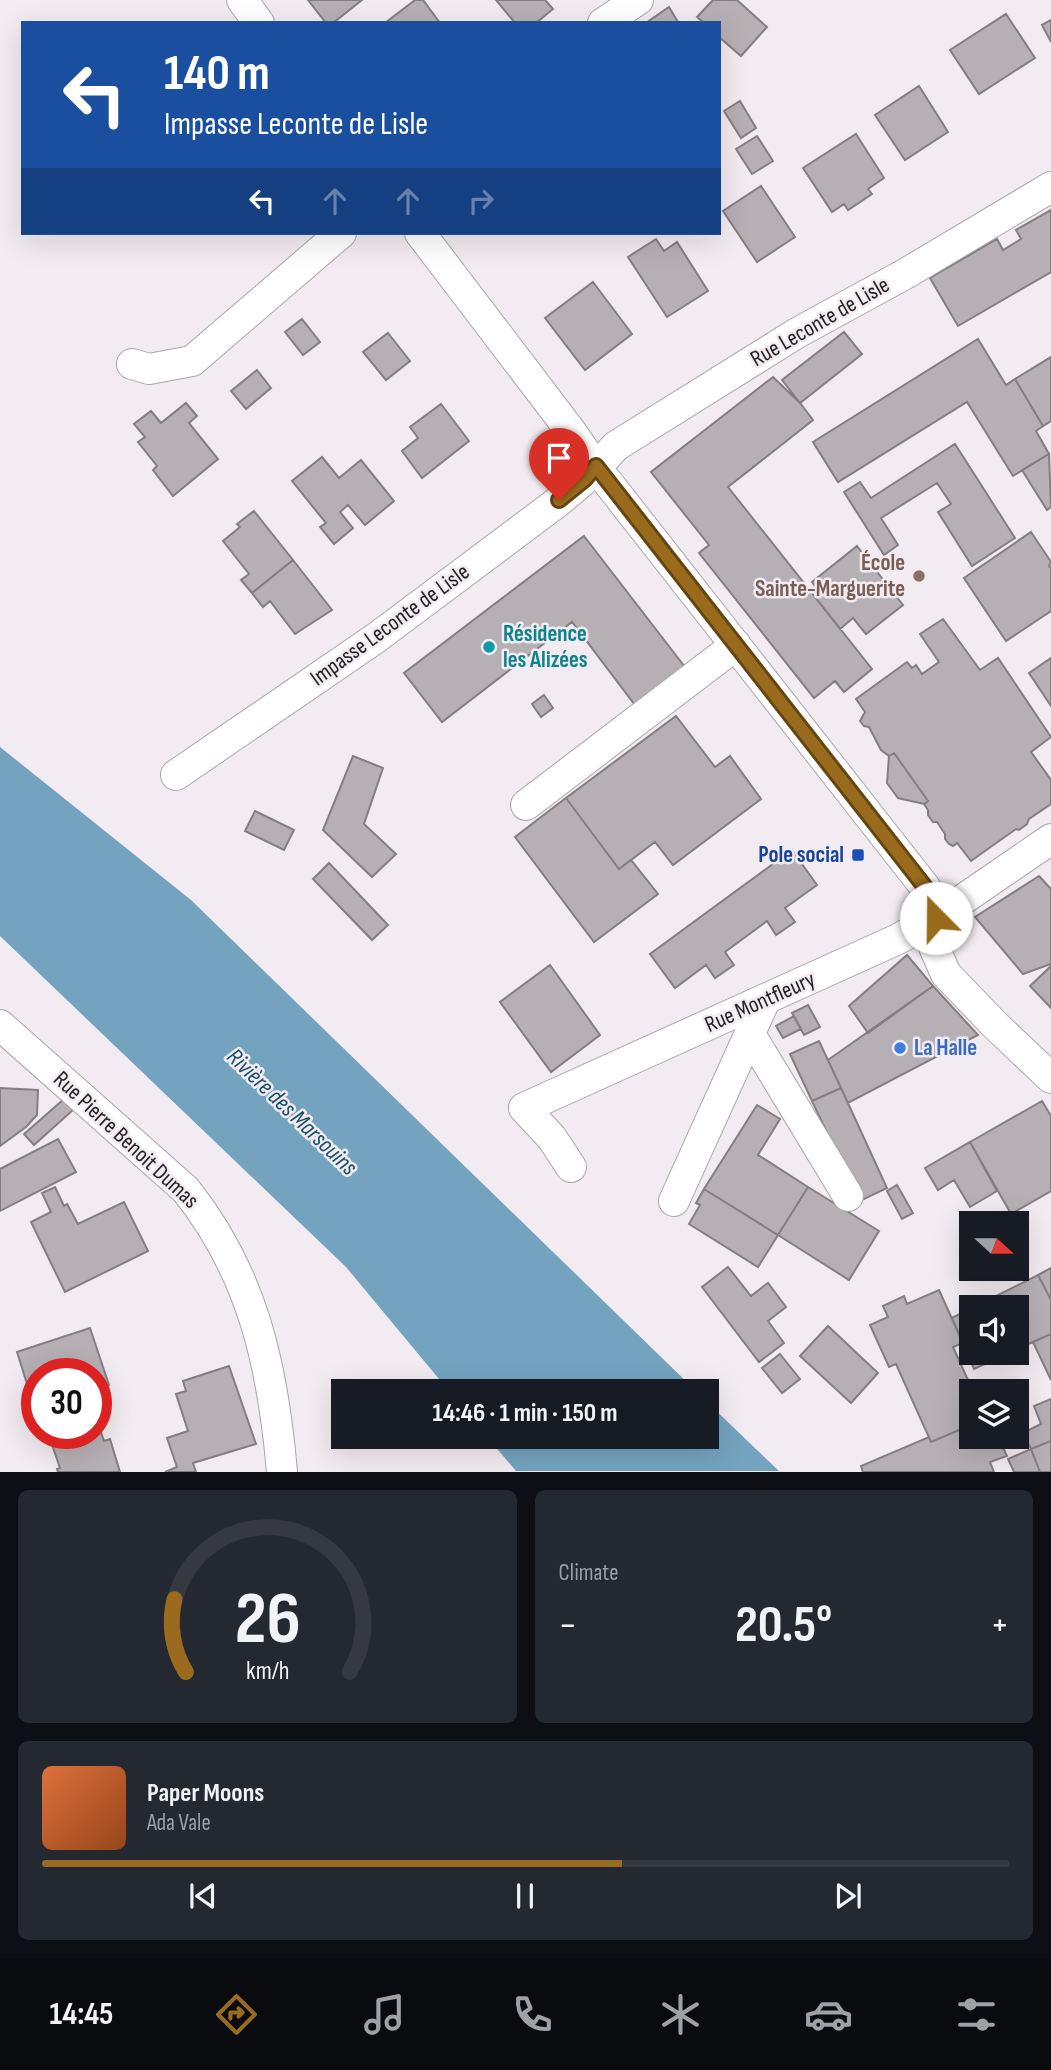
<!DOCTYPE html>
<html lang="en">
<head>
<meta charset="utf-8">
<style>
	body { margin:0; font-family:"Sofia Sans Condensed",sans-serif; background:#242831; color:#f1f3f6; height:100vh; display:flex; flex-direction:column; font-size:26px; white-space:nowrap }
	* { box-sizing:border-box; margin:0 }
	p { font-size:23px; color:#9ea1a6 }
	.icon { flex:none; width:38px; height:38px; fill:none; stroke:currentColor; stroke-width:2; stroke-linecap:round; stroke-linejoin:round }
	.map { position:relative; height:1472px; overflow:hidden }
	.details { display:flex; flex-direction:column; gap:18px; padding:18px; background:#0d0f14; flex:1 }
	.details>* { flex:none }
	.hud { position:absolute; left:21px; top:21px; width:700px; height:214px; border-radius:0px; box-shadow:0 7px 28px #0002; background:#1a4fa0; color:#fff; overflow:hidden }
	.needle { width:46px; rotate:111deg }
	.tools { position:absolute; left:959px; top:1211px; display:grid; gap:14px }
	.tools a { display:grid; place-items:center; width:70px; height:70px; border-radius:0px; background:#171b24; box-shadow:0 7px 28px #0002; font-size:35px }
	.speed { position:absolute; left:21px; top:1358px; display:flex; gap:14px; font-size:35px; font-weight:700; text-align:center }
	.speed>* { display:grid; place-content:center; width:91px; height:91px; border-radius:50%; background:#171b24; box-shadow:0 7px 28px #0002; line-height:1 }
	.speed .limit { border:10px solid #d22; background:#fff; color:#111 }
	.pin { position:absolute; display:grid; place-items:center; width:60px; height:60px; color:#fff; margin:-72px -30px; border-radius:50% 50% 50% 0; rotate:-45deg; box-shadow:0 0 7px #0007 }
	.pin .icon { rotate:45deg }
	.me { position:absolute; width:77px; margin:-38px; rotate:338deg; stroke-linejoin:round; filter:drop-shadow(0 0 5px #0008) }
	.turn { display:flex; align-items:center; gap:24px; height:147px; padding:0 28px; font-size:32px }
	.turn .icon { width:91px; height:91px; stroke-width:2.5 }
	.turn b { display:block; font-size:49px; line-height:60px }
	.lanes { display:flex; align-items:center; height:66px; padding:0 28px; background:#0003; justify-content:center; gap:35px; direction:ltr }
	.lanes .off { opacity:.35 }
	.big { font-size:52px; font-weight:700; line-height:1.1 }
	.details .card { flex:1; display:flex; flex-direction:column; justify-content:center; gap:10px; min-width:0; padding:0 24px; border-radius:10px; background:#242831 }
	.details .dial { align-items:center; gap:0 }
	.dial svg { height:182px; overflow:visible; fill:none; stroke:#363941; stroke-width:7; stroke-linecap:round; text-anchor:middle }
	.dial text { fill:#f1f3f6; stroke:none }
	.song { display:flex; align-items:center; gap:21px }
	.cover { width:84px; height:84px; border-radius:10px; background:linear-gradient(135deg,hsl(20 70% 55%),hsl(20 70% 35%)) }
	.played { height:7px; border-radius:4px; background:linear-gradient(90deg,#9a6b1d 60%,#363941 60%) }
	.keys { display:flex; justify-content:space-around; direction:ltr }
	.heat { display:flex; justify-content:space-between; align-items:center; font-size:38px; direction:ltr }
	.details .tiles { flex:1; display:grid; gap:18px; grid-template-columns:1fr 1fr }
	.card:last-child { grid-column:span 2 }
	.trip { position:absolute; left:331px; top:1379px; width:388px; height:70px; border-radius:0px; background:#171b24; box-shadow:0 7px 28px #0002; font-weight:700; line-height:70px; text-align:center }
	.dock { display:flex; height:112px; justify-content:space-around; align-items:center; background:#090b0e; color:#9ea1a6 }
	.dock .icon { width:49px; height:49px }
	.dock .on { color:#9a6b1d }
	.dock b { font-size:32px; color:#f1f3f6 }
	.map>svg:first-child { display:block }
	.water { fill:#73a3bf }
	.building { fill:#b6b0b5; stroke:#847e83; stroke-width:2 }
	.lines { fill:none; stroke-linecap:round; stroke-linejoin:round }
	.minor-casing { stroke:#aaa4a9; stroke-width:32 }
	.minor { stroke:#fff; stroke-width:30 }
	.route-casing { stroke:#644613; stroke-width:18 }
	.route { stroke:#9a6b1d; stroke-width:12 }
	.education-dot { fill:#8d6e63; stroke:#f2ebf1; stroke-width:2.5 }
	.culture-dot { fill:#0f9aa8; stroke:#f2ebf1; stroke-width:2.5 }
	.transit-dot { fill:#1a4fb4; stroke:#f2ebf1; stroke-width:2.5 }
	.shop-dot { fill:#3f7fe0; stroke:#f2ebf1; stroke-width:2.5 }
	.labels { text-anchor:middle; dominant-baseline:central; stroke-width:5; stroke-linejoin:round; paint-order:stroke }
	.street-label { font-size:23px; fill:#211f21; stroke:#f2ebf1 }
	.education-label { font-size:23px; font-weight:bold; fill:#785e54; stroke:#f2ebf1; text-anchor:end }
	.culture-label { font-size:23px; font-weight:bold; fill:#0d838f; stroke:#f2ebf1; text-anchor:start }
	.transit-label { font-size:23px; font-weight:bold; fill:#164399; stroke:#f2ebf1; text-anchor:end }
	.shop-label { font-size:23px; font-weight:bold; fill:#366cbe; stroke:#f2ebf1; text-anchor:start }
	.water-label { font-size:24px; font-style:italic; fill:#15516f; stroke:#f2ebf1 }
</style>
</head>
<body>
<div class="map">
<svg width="1051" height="1472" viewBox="0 0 1051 1472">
	<rect width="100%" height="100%" fill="#f2ebf1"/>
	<!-- water -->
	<path class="water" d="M0 747 191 900 696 1391H449L346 1267 0 936Z
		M707 1402 779 1471H516L487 1437H707Z"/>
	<!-- building -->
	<path class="building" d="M308 0H362L333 23H326Z
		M415 0H423L440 23H385Z
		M496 0H545L553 9 536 23H515Z
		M713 0H737L767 27 741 56 719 37V23H704L697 17Z
		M669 7 678 22 646 23Z
		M1006 14 1035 58 979 94 950 50Z
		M1051 20V42L1042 25Z
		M919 86 948 132 905 160 875 115Z
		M740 101 756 128 741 138 724 111Z
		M856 134 884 178 868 189 872 194 848 210 844 204 832 212 803 168Z
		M757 136 773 161 752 174 736 149Z
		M761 186 795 237 757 262 723 211Z
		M1051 210V272L958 326 930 278 997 239 1003 250 1021 239 1016 230Z
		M656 239 664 251 677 242 708 291 667 317 628 257Z
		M593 282 632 334 585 370 545 318Z
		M302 319 320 342 303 355 285 332Z
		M844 332 862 354 800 403 782 380Z
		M388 333 410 361 386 380 363 352Z
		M978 339 1006 385 1015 379 1043 426 1036 431 1049 454 1013 476 967 402 838 482 813 442Z
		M1051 357V421L1043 426 1015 379Z
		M257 370 271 388 246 409 231 391Z
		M773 377 800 403 813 420 728 487 872 669 844 692 835 681 814 698 699 553 709 545 651 472Z
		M186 403 197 416 189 423 218 459 173 496 153 470 157 466 138 442 145 437 134 424 151 411 161 423Z
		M441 404 469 441 422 478 402 451 418 438 410 427Z
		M955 444 1015 538 972 566 938 512 951 504 937 483 881 518 898 545 884 555 844 492 860 482 871 498Z
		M1049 454 1051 507 1047 510 1022 470Z
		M322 457 339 478 361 460 394 501 365 525 348 505 340 512 353 528 334 544 320 527 326 523 292 481Z
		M254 511 293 560 252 593 241 580 249 574 223 541 240 527 237 524Z
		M1031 532 1051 562 1049 566 1051 568V611L1006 641 964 578Z
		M584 536 688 671 638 709 572 622 442 722 404 673Z
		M857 546 903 605 866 634 853 618 840 629 815 597 820 593 812 582Z
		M293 560 332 610 295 634 270 601 263 607 252 593Z
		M943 619 980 670 998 658 1051 737 1031 752 1051 780V804L1029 819 1027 824 1019 830 1016 829 971 861 957 843 953 846 949 844 945 839V834L937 822H933L928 815V810L924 804 928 801 894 753 889 756 881 750 869 727 864 726 860 721 865 712 856 699 907 662 912 668 916 665 922 674 939 662 920 634Z
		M1051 658V706L1029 673Z
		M544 695 553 708 541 717 532 704Z
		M676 716 715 767 730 756 761 799 673 865 655 842 619 869 566 798Z
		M894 753 928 801 924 804 898 798 887 783 889 756Z
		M353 756 383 768 364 824 396 854 372 877 323 830Z
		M566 798 619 869 631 860 658 894 594 942 515 837Z
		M255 811 294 830 284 850 245 831Z
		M792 850 817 885 785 908 795 922 776 935 767 921 725 952 734 965 715 978 706 965 675 988 650 954Z
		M329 863 388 925 372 940 313 879Z
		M1039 876 1051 889V964L1023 974 975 917Z
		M907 955 933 986 868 1033 849 1006Z
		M550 965 600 1035 551 1072 500 1002Z
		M1051 966V1008L1030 986Z
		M933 986 978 1035 848 1103 828 1060Z
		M808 1005 820 1027 804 1035 792 1013Z
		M794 1016 801 1029 783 1038 776 1026Z
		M819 1041 841 1088 812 1101 790 1054Z
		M0 1088 38 1090 37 1115 26 1127 0 1146Z
		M841 1088 887 1188 862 1200 854 1182 851 1183 812 1101Z
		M64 1099 73 1110 34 1145 24 1134Z
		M1042 1101 1051 1116V1191L1011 1214 970 1142Z
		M757 1105 780 1119 758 1155 808 1187 778 1235 704 1189Z
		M58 1139 76 1172 0 1211V1169Z
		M970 1142 997 1191 970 1207 954 1180 938 1190 925 1168Z
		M897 1185 913 1213 902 1219 887 1191Z
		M55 1187 64 1206 67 1204 78 1224 124 1202 148 1251 65 1292 31 1222 51 1212 42 1193Z
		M808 1187 879 1231 849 1280 778 1235Z
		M704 1189 778 1235 758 1267 689 1224 700 1205 696 1203Z
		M728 1267 751 1296 768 1283 786 1307 768 1321 784 1343 759 1362 702 1287Z
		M1051 1268V1300L1038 1275Z
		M1038 1275 1051 1300V1334L1017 1349V1307H974Z
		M939 1290 963 1343 953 1347 973 1391 971 1425 931 1442 896 1364 889 1367 870 1325 888 1317 883 1306 904 1296 907 1304Z
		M971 1308V1353H1009L974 1369 952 1318Z
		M828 1326 878 1373 851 1403 800 1356Z
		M90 1328 109 1385 96 1389V1374H37V1400L32 1385 28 1387 17 1352Z
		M1051 1334V1380L1033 1342Z
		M780 1354 800 1379 782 1393 762 1368Z
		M229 1366 256 1444 193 1463 196 1472H165L177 1467 167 1438 188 1431 176 1394 186 1391 183 1381Z
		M1051 1399V1441L1031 1449 1023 1433 1041 1424 1034 1406Z
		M971 1425V1437H998L1007 1456 990 1462 994 1472H863L861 1466 929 1437 931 1442Z
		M100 1429 104 1441 110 1439 120 1472H58L57 1469 60 1468 48 1433H82V1435L96 1433V1431Z
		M1051 1441V1472H1040L1031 1449Z
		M1031 1449 1040 1472H1014L1008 1459Z"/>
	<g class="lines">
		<!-- minor casing -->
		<g class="minor-casing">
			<path id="minor" d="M242 0 259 23
				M603 23 638 0
				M420 233 570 430 595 466 925 887 936 918 934 947 946 974 995 1025 1051 1078
				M132 364 149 369 192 361 341 233
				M176 775 376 638 559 501 585 479 616 446 797 333 905 274 1051 187
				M526 805 736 645
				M0 1025 186 1190C253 1274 273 1367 282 1472
				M750 1034 848 1196
				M571 1167 552 1138 524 1108 898 939 936 918 1051 839
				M674 1201 765 1000"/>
		</g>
		<!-- minor -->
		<use href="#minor" class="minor"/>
	</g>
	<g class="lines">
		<!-- route casing -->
		<g class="route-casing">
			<path id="route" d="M559 500 585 479 596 466 925 887 936 918"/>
		</g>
		<!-- route -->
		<use href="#route" class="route"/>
	</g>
	<!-- markers -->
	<circle class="education-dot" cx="919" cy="576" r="7"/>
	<circle class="culture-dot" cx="489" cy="647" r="7"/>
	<rect class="transit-dot" x="851" y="848" width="14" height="14" rx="3.5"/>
	<circle class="shop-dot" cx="900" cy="1048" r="7"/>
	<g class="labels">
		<!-- street labels -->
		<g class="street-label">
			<text transform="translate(820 322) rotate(-30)">Rue Leconte de Lisle</text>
			<text transform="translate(390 625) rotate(-36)">Impasse Leconte de Lisle</text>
			<text transform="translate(760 1002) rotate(-24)">Rue Montfleury</text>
			<text transform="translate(126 1140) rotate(43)">Rue Pierre Benoit Dumas</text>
		</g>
		<!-- education labels -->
		<g class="education-label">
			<text x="905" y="563">École<tspan x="905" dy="26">Sainte-Marguerite</tspan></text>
		</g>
		<!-- culture labels -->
		<g class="culture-label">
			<text x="503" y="634">Résidence<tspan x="503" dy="26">les Alizées</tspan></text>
		</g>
		<!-- transit labels -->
		<g class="transit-label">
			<text x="844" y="855">Pole social</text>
		</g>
		<!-- shop labels -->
		<g class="shop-label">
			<text x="914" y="1048">La Halle</text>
		</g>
		<!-- water labels -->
		<g class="water-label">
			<text transform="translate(292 1112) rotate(44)">Rivière des Marsouins</text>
		</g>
	</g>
</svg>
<div class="tools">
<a><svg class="needle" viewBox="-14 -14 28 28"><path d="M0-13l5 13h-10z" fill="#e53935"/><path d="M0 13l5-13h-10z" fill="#9ea1a6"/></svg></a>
<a><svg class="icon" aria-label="sound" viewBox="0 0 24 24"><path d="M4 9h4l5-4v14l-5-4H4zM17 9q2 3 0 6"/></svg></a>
<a><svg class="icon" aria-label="layers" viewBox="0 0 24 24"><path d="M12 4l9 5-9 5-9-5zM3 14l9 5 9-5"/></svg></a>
</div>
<div class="speed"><div class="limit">30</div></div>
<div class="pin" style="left:559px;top:500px;background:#d93025"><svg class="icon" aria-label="arrive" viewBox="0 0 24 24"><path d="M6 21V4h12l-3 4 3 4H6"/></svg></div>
<svg class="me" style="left:936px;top:918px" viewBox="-20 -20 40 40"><circle r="19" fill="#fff"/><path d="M0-13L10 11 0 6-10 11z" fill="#9a6b1d"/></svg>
<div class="trip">14:46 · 1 min · 150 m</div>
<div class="hud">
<div class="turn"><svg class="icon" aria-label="left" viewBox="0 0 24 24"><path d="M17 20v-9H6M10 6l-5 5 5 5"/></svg><div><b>140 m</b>Impasse Leconte de Lisle</div></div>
<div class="lanes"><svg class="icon" aria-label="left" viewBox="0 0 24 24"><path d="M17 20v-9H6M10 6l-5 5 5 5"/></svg><svg class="icon off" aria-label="ahead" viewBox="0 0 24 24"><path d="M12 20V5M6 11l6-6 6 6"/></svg><svg class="icon off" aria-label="ahead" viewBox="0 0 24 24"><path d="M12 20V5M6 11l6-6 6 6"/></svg><svg class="icon off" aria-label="right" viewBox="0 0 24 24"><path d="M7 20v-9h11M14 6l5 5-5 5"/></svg></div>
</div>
</div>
<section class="details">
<div class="tiles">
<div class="card dial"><svg viewBox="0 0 100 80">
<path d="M14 69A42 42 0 1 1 86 69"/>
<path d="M14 69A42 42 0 0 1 9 37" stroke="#9a6b1d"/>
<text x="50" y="56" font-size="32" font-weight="700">26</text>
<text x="50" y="72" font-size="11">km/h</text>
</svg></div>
<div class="card"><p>Climate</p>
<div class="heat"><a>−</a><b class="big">20.5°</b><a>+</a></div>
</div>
<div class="card">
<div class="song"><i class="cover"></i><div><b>Paper Moons</b><p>Ada Vale</p></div></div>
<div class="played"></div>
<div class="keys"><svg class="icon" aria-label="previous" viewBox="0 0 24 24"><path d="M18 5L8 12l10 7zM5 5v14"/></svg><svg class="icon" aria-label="pause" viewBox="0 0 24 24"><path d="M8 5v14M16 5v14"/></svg><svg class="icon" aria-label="next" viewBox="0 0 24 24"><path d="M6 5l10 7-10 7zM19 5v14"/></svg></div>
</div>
</div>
</section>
<nav class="dock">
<b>14:45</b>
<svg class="icon on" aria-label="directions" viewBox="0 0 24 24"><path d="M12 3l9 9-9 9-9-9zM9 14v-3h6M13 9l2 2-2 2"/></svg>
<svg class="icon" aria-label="music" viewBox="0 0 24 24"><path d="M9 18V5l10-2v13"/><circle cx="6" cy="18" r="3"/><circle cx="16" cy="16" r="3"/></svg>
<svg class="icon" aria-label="phone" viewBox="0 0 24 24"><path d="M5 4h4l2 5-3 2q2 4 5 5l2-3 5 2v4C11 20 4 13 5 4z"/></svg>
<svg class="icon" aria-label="climate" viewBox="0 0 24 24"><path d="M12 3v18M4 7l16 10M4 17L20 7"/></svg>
<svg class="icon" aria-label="car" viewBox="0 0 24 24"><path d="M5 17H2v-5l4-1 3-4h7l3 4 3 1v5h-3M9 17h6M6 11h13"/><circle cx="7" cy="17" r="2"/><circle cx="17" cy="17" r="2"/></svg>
<svg class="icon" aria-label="filters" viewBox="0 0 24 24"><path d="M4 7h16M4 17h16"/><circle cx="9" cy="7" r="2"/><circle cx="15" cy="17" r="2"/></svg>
</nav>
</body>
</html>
